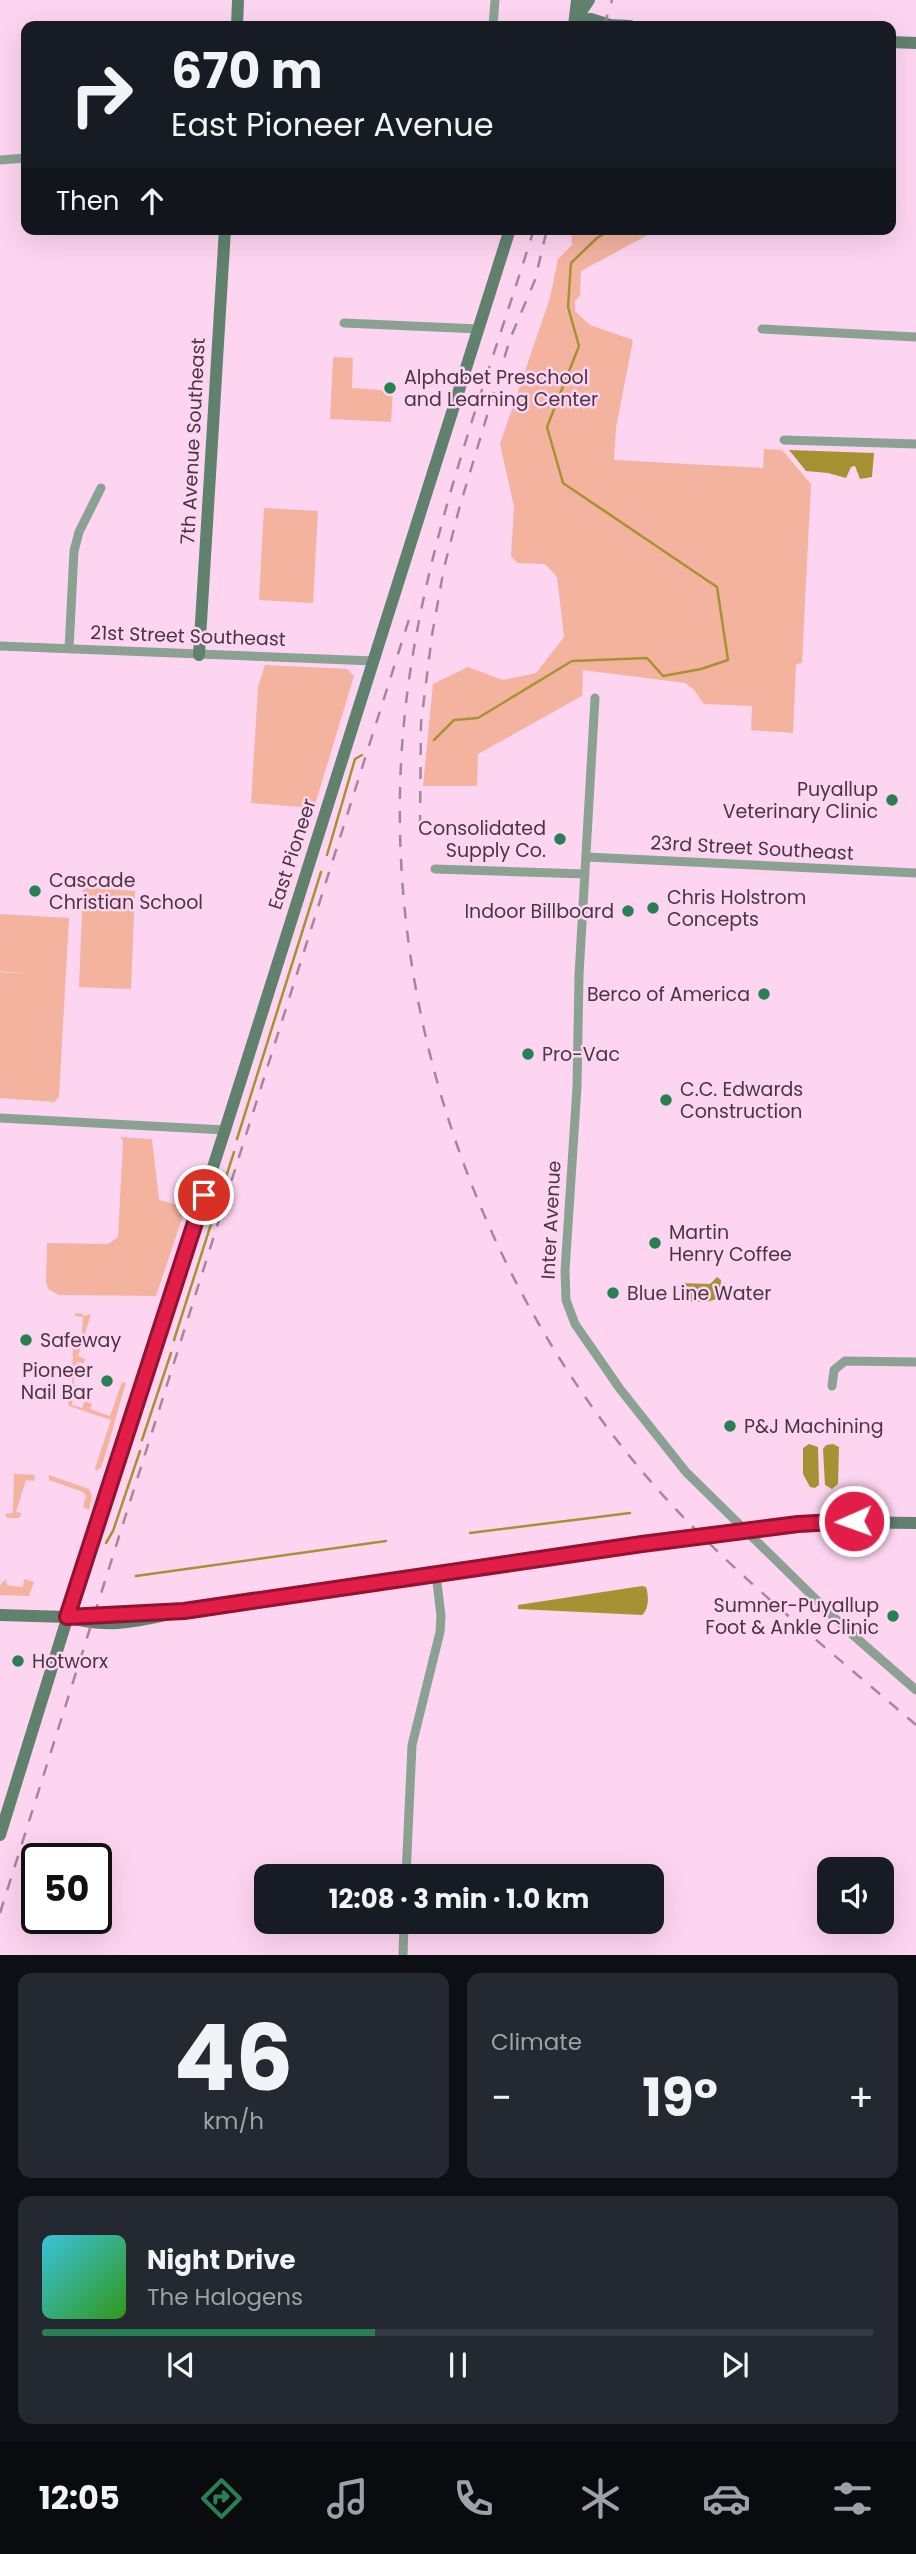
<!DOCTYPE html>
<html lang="en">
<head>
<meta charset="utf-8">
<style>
	body { margin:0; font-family:Poppins,sans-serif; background:#242831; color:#f1f3f6; height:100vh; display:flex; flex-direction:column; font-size:26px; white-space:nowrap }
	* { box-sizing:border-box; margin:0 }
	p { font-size:23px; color:#9ea1a6 }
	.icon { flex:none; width:38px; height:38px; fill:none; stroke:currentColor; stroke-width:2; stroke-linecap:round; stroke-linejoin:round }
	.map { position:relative; height:1955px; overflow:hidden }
	.details { display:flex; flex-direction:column; gap:18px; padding:18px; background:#0d0f14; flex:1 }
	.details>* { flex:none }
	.banner { position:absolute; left:21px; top:21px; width:875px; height:214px; border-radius:14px; box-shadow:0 7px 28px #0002; background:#171b24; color:#f1f3f6; overflow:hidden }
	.tools { position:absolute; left:817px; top:1857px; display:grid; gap:14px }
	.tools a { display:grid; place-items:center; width:77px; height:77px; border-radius:14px; background:#171b24; box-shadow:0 7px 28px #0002; font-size:35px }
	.speed { position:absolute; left:21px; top:1843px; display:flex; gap:14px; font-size:35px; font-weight:700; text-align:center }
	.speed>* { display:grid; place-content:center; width:91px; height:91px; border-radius:50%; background:#171b24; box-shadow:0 7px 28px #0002; line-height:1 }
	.speed .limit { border:4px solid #111; border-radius:10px; background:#fff; color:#111 }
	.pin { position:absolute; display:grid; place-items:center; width:60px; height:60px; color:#fff; margin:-30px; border:4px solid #fff; border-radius:50%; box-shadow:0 2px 7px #0007 }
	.me { position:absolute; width:77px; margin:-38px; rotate:268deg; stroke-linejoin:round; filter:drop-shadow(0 0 5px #0008) }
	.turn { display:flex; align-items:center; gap:24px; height:147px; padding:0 35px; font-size:32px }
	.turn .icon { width:91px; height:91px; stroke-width:2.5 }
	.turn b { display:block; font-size:49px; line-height:60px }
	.then { display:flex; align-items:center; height:66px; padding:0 35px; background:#0003; gap:14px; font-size:26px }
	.big { font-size:52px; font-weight:700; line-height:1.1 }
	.details .widget { flex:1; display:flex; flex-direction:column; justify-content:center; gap:10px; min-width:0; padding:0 24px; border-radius:14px; background:#242831 }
	.details .dial { align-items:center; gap:0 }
	.dial b { font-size:91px; line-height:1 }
	.song { display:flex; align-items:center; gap:21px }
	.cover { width:84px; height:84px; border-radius:10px; background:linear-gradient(135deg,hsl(190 70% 55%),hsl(110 70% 35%)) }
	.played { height:7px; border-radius:4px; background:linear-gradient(90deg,#287f53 40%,#363941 40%) }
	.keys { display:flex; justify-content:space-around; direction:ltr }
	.heat { display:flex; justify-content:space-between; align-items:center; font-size:38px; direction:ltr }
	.details .tiles { flex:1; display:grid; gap:18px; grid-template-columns:1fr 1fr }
	.widget:last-child { grid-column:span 2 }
	.trip { position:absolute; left:254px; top:1864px; width:410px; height:70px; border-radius:14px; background:#171b24; box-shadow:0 7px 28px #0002; font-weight:700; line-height:70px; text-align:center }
	.tabs { display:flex; height:112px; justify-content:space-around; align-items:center; background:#090b0e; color:#9ea1a6 }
	.tabs .icon { width:49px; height:49px }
	.tabs .active { color:#287f53 }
	.tabs b { font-size:32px; color:#f1f3f6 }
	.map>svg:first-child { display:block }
	.green { fill:#f4b39f }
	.water { fill:#a69232 }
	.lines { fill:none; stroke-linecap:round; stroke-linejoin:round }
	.stream { stroke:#a69232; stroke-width:2.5 }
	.street { stroke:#8ba293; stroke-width:9 }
	.secondary { stroke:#60826d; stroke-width:12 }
	.rail { stroke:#a5869b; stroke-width:2.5; stroke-dasharray:12 12; stroke-linecap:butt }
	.secondary-bridge { stroke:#60826d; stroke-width:12 }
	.route-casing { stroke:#92132f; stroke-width:18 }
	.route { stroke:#e11d48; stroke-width:12 }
	.poi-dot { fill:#287f53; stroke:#fed5f1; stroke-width:2.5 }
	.labels { text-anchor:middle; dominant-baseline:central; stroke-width:5; stroke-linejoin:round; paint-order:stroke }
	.poi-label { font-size:19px; fill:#493543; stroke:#fed5f1; text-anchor:start }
	.street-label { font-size:19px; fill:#493543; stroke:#fed5f1 }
</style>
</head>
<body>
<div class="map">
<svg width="916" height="1956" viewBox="0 0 916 1956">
	<rect width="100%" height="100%" fill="#fed5f1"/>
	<!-- green -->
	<path class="green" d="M571 229H659L581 271 580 296 575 301V311L590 325 633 340 616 428 614 460 763 468 764 449 782 450 811 484 802 663 796 664 793 733 751 730 752 706 704 704 694 690 685 683 583 670 582 696 478 754 477 786H423L433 684 468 667 503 680 536 673 564 637 557 577 545 564 517 563 511 556 514 507 500 444 550 298 558 259 572 245Z
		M333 357 353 358 352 388 393 391 391 422 330 419Z
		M264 508 318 511 313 603 259 600Z
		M265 665 347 669 354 676 314 808 251 803 258 687Z
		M83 887 135 891 131 989 79 987Z
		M0 914 69 918 59 1097 54 1102 0 1098V972L26 974 0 971Z
		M120 1137 152 1139 159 1200 186 1207 156 1296 59 1295 48 1289 46 1282 47 1243 108 1244 118 1237 123 1141Z
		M75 1313 83 1314 84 1316 91 1314 78 1356 85 1359 84 1363 77 1362 73 1385 80 1386 77 1389 72 1386 73 1346H81L83 1317 75 1316Z
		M122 1382 126 1383C117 1411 111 1439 101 1468L96 1471 95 1468 111 1420 69 1406 67 1399 73 1398 72 1405 82 1408 85 1401 92 1404 90 1409 110 1416Z
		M7 1473 35 1475 34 1481 26 1480 16 1512 22 1513 19 1518H7L5 1514 13 1513 14 1474Z
		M49 1475 89 1489 92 1496 89 1510 83 1507 86 1496 83 1492 49 1480Z
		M6 1579 7 1585 23 1587 24 1579 34 1582 29 1596 0 1595V1585Z"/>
	<!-- water -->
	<path class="water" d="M789 450 874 453 872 477 860 479 855 466 851 467 846 478 828 473 806 471Z
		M717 1277 721 1280 720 1296C712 1304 688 1304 680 1296L681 1283 710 1284Z
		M809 1444 818 1447 819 1485 815 1488 810 1487 803 1474V1448Z
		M833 1444 839 1447 838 1484 832 1489 825 1485 823 1449 826 1445Z
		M642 1586 646 1587C649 1596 649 1609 642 1615L518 1609V1605Z"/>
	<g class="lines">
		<!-- stream -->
		<path class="stream" d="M434 740 454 720 478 718 572 661 647 658 663 676 701 669 728 660 717 587 563 483 547 427 579 346 568 307 571 263 597 238 612 229
			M327 855 355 759 362 755
			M237 1139 321 872
			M174 1340 234 1152
			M142 1440 171 1353
			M470 1533 630 1513
			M106 1543 113 1531 140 1451
			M136 1576 386 1541"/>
		<!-- street -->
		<path class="street" d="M493 26 495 0
			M0 160 26 158
			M344 323 479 329
			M762 329 916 337
			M784 440 916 444
			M0 646 374 661
			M69 649 74 551 79 532 101 488
			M595 698 579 975 577 1087 565 1271 566 1300 575 1324 620 1389 686 1472 845 1628 916 1690
			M587 857 916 873
			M435 869 585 874
			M0 1118 225 1130
			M832 1386 834 1370 845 1361 916 1362
			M406 1876 412 1745 440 1632 441 1616 436 1574
			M403 1956 404 1922"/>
		<!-- secondary -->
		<path class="secondary" d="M575 21 591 19 610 25 630 26
			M575 21 589 0
			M237 26 238 0
			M574 26 577 0
			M891 42 916 43
			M199 655 225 229
			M798 1524 828 1522 916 1523
			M0 1615 67 1617 145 1613
			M67 1617C112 1630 140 1620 184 1611L642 1544
			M0 1835 76 1590 225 1130 510 229"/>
		<!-- rail -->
		<path class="rail" d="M604 26 612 0
			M534 229C487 380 429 530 408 687 369 979 471 1287 670 1503 745 1584 833 1653 916 1725
			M420 827 421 723 432 635 444 568 459 509 510 339 535 280 547 229
			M0 1913 411 613"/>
		<!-- secondary-bridge -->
		<path class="secondary-bridge" d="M642 1544 798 1524"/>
	</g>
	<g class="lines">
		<!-- route casing -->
		<g class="route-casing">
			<path id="route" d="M204 1195 67 1617 184 1611 642 1544 798 1524 854 1521"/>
		</g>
		<!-- route -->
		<use href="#route" class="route"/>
	</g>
	<!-- markers -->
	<g class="poi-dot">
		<circle cx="390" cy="388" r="7"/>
		<circle cx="892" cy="800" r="7"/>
		<circle cx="560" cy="839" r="7"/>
		<circle cx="35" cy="891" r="7"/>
		<circle cx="653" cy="908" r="7"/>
		<circle cx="628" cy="911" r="7"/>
		<circle cx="764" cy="994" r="7"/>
		<circle cx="528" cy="1054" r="7"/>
		<circle cx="666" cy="1100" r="7"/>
		<circle cx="655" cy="1243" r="7"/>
		<circle cx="613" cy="1293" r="7"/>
		<circle cx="26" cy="1340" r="7"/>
		<circle cx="107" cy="1381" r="7"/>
		<circle cx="730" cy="1426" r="7"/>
		<circle cx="893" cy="1616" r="7"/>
		<circle cx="18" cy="1661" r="7"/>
	</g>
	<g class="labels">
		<!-- poi labels -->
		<g class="poi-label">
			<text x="404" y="377">Alphabet Preschool<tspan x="404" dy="22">and Learning Center</tspan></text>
			<text x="878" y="789" text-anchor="end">Puyallup<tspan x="878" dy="22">Veterinary Clinic</tspan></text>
			<text x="546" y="828" text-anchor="end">Consolidated<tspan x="546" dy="22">Supply Co.</tspan></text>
			<text x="49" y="880">Cascade<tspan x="49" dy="22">Christian School</tspan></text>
			<text x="667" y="897">Chris Holstrom<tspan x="667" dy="22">Concepts</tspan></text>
			<text x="614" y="911" text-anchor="end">Indoor Billboard</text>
			<text x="750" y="994" text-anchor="end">Berco of America</text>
			<text x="542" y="1054">Pro-Vac</text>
			<text x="680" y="1089">C.C. Edwards<tspan x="680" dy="22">Construction</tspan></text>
			<text x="669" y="1232">Martin<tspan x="669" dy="22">Henry Coffee</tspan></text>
			<text x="627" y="1293">Blue Line Water</text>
			<text x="40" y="1340">Safeway</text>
			<text x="93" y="1370" text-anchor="end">Pioneer<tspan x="93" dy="22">Nail Bar</tspan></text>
			<text x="744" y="1426">P&amp;J Machining</text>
			<text x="879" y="1605" text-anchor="end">Sumner-Puyallup<tspan x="879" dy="22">Foot &amp; Ankle Clinic</tspan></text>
			<text x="32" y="1661">Hotworx</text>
		</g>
		<!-- street labels -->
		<g class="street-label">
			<text transform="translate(193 441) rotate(-87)">7th Avenue Southeast</text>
			<text transform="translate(188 636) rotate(2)">21st Street Southeast</text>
			<text transform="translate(752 848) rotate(3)">23rd Street Southeast</text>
			<text transform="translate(292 854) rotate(-72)">East Pioneer</text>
			<text transform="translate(551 1220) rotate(-87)">Inter Avenue</text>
		</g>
	</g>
</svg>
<div class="tools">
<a><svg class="icon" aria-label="sound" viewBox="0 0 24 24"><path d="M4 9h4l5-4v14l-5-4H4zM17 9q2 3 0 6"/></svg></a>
</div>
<div class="speed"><div class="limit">50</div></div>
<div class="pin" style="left:204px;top:1195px;background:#d93025"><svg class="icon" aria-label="arrive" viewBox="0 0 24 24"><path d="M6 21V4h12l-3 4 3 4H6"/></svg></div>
<svg class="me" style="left:854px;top:1521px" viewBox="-20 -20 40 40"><circle r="17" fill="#e11d48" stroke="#fff" stroke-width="3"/><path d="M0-11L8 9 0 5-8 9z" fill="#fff"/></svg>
<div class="trip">12:08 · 3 min · 1.0 km</div>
<div class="banner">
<div class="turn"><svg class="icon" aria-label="right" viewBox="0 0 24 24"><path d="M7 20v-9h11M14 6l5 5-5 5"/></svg><div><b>670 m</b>East Pioneer Avenue</div></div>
<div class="then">Then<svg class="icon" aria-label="ahead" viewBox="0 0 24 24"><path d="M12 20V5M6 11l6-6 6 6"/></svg></div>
</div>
</div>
<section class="details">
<div class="tiles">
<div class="widget dial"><b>46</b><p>km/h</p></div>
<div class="widget"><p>Climate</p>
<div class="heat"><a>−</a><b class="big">19°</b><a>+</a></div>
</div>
<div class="widget">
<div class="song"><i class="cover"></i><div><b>Night Drive</b><p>The Halogens</p></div></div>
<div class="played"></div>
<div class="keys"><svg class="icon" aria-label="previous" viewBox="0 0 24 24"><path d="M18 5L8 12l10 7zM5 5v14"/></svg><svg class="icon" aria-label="pause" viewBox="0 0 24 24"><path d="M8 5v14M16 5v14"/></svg><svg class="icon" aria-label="next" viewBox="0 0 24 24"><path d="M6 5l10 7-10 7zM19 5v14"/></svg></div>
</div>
</div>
</section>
<nav class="tabs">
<b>12:05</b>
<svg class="icon active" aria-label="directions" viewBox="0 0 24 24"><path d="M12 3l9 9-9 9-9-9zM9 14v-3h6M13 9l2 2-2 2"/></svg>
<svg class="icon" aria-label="music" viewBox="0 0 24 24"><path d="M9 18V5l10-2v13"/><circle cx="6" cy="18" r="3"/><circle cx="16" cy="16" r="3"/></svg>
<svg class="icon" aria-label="phone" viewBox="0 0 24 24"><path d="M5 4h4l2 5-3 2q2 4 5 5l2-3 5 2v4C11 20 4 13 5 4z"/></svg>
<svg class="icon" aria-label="climate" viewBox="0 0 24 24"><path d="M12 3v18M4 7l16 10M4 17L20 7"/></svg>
<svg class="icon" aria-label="car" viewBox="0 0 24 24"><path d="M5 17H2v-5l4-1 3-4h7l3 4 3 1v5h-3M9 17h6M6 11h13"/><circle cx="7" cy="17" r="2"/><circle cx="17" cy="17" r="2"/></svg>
<svg class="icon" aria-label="filters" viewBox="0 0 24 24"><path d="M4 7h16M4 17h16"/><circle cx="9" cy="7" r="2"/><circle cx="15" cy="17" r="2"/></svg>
</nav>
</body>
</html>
